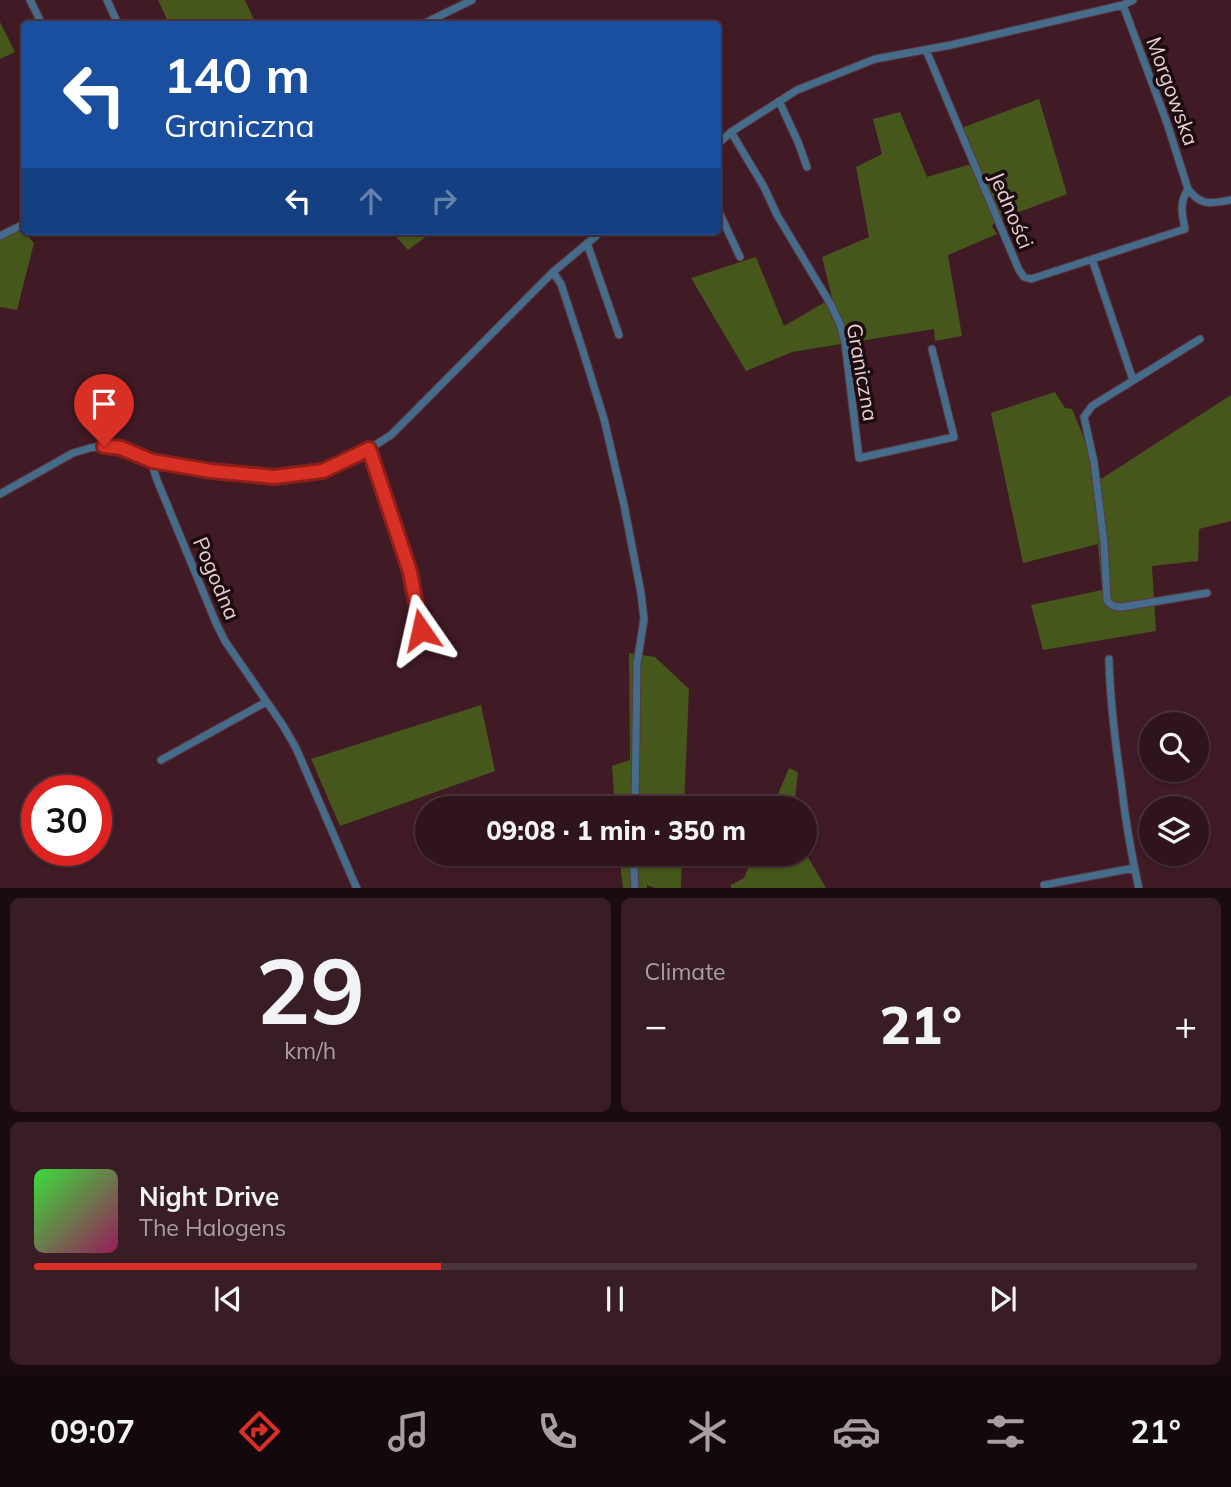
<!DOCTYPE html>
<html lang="en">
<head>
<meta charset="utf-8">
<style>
	body { margin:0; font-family:Mulish,sans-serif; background:#381d25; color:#f1f3f6; height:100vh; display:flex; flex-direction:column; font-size:26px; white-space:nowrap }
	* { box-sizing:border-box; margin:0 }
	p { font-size:23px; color:#a89ea3 }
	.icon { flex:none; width:38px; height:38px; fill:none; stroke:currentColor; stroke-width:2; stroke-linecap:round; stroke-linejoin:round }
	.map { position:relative; height:888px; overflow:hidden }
	.side { display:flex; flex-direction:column; gap:10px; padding:10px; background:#1a0b0f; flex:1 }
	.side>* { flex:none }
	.guide { position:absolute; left:21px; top:21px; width:700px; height:214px; border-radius:7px; box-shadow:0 2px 5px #0004,0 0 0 2px #4b333b; background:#1a4fa0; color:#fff; overflow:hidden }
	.tools { position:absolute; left:1139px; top:712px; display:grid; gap:14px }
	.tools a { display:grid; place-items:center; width:70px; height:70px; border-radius:50%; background:#30141c; box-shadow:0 2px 5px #0004,0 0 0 2px #4b333b; font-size:35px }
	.speed { position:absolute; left:21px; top:775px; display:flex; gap:14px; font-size:35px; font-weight:700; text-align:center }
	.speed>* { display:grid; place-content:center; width:91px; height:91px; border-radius:50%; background:#30141c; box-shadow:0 2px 5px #0004,0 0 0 2px #4b333b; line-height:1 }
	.speed .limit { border:10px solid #d22; background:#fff; color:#111 }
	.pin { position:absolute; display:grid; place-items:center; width:60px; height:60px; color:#fff; margin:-72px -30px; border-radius:50% 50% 50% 0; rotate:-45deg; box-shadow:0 0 7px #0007 }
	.pin .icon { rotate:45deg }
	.me { position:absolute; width:77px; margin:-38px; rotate:349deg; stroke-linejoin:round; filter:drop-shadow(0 0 5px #0008) }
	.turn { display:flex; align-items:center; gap:24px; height:147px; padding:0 28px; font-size:32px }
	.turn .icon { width:91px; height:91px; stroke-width:2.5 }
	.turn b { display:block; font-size:49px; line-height:60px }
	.lanes { display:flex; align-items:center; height:66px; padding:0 28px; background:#0003; justify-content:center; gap:35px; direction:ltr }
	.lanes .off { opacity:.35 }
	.big { font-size:52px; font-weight:800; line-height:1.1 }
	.side .card { flex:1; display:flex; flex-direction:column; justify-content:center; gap:10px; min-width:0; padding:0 24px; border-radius:10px; background:#381d25 }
	.side .dial { align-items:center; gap:0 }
	.dial b { font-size:91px; line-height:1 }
	.song { display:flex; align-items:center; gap:21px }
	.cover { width:84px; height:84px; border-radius:10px; background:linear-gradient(135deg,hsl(120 70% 55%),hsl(330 70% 35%)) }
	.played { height:7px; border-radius:4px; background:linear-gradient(90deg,#d93025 35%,#4b333b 35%) }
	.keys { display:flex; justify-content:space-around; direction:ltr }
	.heat { display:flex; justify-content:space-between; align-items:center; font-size:38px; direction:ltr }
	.side .tiles { flex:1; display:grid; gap:10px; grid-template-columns:1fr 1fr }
	.card:last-child { grid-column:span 2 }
	.trip { position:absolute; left:415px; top:796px; width:402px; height:70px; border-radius:35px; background:#30141c; box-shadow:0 2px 5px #0004,0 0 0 2px #4b333b; font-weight:800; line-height:70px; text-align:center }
	.tabs { display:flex; height:112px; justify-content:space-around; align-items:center; background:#13080b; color:#a89ea3 }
	.tabs .icon { width:49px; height:49px }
	.tabs .active { color:#d93025 }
	.tabs b { font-size:32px; color:#f1f3f6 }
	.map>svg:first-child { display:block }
	.green { fill:#46571b }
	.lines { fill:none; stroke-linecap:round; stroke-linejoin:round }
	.street-casing { stroke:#5b3741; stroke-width:9 }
	.street { stroke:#456c8b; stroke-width:7 }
	.route-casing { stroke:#8d1f18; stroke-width:18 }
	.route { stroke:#d93025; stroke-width:12 }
	.labels { text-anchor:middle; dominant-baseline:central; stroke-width:7; stroke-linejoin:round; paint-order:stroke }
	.street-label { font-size:21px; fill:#e8ced3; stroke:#1c0b0f }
</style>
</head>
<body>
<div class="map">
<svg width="1231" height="889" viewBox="0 0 1231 889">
	<rect width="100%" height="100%" fill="#401a25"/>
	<!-- green -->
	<path class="green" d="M158 0H245L256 24H169Z
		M0 22 15 52 0 59Z
		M1039 99 1067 194 995 221 992 226 997 234 948 255 962 336 935 341 934 329 792 352 746 371 691 278 756 257 784 326 832 298 822 257 869 237 856 167 882 154 873 119 900 112 927 177 971 164 956 130Z
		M22 229 34 243 17 310 0 307V239Z
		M391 231H434L408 250Z
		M1055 392 1065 408 1072 409 1101 479 1231 395V521L1199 529 1198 561 1152 566 1156 631 1043 650 1031 605 1102 590 1098 544 1023 563 991 413Z
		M629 653 655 657 689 689 684 808H615L612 766 630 760Z
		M481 705 495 771 340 826 311 759Z
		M789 768 798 772 794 808H772Z
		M805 852 826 888H731V885L744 878 754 854H805Z
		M619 854H682L681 888H655L647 885V888H623Z"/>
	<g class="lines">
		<!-- street casing -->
		<g class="street-casing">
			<path id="street" d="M30 0 42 24
				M107 0 118 24
				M1123 5 1167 123 1188 189C1201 207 1212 203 1231 200
				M423 24 472 0
				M926 50 1019 270 1024 277 1031 279 1185 229C1182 214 1179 203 1188 189
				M779 101 798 142 807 167
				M731 132 764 187 777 215 830 303 840 324 845 343 859 458 954 437 932 349
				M718 144 731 132 797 90 875 59 951 45 1123 5 1133 0
				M718 210 740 257
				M0 236 24 224
				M587 243 619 335
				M1092 259 1133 380
				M553 272 561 284 582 348 604 419 624 505 641 593 644 619 637 664 635 808
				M1200 339 1092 406 1084 417 1094 462 1104 543 1107 600C1111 606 1115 607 1122 607L1207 593
				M369 449 410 572 421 630
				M151 461 157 480 216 623 225 641 282 724 296 748 357 889
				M0 494 73 453 90 448 104 446 121 448 151 461 211 471 274 477 323 471 369 449 391 435 553 272 602 231
				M1109 659C1110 700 1115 741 1121 782 1125 818 1131 853 1139 889
				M161 760 266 702
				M633 854 635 889
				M1044 885 1134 868"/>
		</g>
		<!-- street -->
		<use href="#street" class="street"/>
	</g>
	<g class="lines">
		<!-- route casing -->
		<g class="route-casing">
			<path id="route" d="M104 446 121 448 152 461 211 471 274 477 323 471 369 449 410 572 421 630"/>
		</g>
		<!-- route -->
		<use href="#route" class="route"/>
	</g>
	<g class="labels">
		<!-- street labels -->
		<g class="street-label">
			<text transform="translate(1173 91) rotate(70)">Morgowska</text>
			<text transform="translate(1012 210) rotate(67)">Jedności</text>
			<text transform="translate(863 372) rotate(80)">Graniczna</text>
			<text transform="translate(217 578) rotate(67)">Pogodna</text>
		</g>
	</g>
</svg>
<div class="tools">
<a><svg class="icon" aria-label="search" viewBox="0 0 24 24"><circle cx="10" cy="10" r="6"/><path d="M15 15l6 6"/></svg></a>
<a><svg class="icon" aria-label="layers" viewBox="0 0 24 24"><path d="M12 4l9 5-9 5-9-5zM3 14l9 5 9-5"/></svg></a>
</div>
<div class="speed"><div class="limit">30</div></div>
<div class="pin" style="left:104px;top:446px;background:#d93025"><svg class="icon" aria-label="arrive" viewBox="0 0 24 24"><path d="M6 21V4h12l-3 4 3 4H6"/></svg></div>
<svg class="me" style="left:421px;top:630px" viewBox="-20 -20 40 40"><path d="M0-17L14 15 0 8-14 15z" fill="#d93025" stroke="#fff" stroke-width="4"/></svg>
<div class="trip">09:08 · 1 min · 350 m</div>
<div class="guide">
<div class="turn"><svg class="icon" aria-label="left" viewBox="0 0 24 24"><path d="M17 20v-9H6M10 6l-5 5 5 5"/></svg><div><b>140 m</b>Graniczna</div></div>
<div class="lanes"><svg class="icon" aria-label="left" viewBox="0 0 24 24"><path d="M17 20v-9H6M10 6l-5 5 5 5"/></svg><svg class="icon off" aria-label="ahead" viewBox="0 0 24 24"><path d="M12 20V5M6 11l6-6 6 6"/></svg><svg class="icon off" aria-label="right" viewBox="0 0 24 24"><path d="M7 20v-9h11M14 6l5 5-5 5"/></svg></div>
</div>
</div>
<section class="side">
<div class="tiles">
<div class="card dial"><b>29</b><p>km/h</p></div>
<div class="card"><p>Climate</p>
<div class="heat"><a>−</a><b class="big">21°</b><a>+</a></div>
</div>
<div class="card">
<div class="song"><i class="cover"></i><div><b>Night Drive</b><p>The Halogens</p></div></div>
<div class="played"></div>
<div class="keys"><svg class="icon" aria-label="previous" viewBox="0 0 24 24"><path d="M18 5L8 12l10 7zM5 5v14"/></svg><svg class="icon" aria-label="pause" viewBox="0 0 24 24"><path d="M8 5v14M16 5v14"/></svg><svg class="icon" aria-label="next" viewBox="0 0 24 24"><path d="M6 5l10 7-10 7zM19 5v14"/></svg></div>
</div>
</div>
</section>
<nav class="tabs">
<b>09:07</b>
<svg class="icon active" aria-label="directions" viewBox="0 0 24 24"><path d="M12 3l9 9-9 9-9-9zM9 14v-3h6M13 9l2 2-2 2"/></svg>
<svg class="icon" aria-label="music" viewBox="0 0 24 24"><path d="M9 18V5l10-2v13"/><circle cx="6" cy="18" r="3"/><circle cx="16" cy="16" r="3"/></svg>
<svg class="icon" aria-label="phone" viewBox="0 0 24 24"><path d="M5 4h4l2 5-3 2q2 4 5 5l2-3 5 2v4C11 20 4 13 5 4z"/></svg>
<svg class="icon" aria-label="climate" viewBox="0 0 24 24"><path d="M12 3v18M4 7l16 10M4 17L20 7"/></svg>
<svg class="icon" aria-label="car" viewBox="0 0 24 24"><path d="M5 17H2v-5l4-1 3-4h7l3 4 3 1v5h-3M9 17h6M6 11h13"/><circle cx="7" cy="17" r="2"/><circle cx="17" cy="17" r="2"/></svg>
<svg class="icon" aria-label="filters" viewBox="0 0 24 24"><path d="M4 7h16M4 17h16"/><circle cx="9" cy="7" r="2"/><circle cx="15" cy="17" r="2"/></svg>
<b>21°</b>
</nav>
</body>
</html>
